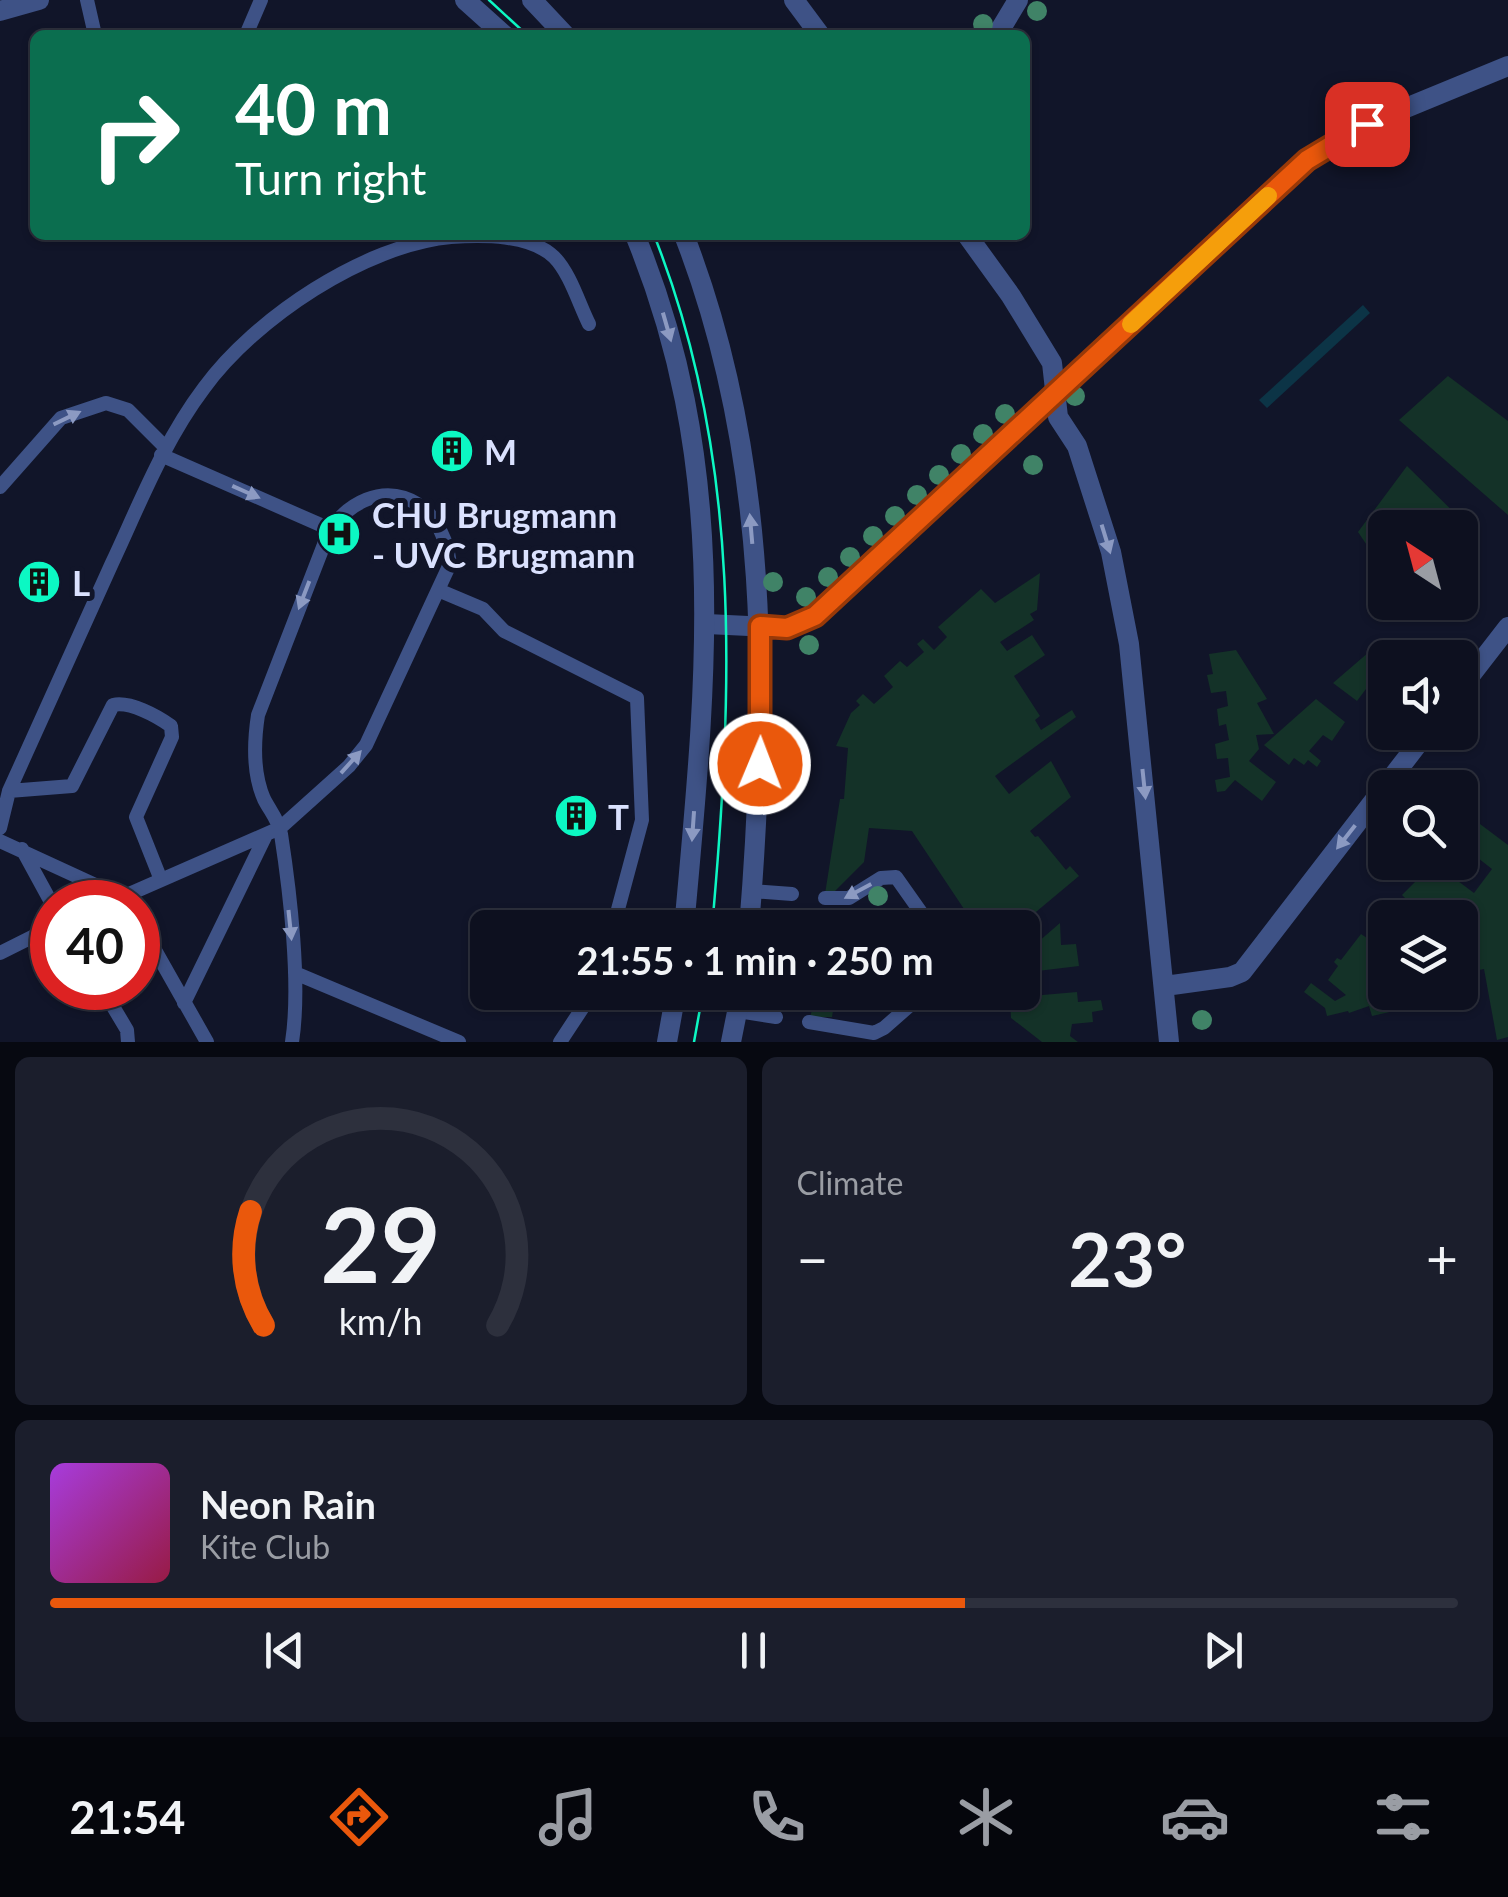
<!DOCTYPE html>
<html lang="en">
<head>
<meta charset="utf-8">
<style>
	body { margin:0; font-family:Lato,sans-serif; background:#1b1e2c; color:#f1f3f6; height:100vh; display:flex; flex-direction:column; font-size:38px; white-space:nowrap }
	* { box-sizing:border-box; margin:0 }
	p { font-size:32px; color:#9a9da4 }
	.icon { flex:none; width:55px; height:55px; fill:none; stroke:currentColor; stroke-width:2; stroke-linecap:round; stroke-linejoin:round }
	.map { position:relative; height:1042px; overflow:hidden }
	.panel { display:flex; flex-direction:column; gap:15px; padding:15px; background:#070911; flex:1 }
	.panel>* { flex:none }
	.top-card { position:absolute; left:30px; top:30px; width:1000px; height:210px; border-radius:15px; box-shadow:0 2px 8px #0004,0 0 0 2px #2d303d; background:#0b6e4f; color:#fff; overflow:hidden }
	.needle { width:65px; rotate:324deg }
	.tools { position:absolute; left:1368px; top:510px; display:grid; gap:20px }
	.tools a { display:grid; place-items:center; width:110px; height:110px; border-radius:15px; background:#0d101f; box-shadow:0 2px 8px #0004,0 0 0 2px #2d303d; font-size:50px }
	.speed { position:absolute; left:30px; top:880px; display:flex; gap:20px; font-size:50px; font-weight:700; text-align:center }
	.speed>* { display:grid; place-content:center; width:130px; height:130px; border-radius:50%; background:#0d101f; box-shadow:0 2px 8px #0004,0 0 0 2px #2d303d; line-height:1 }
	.speed .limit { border:15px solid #d22; background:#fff; color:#111 }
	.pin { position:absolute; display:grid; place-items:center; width:85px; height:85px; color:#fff; margin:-42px; border-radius:20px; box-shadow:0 5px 15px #0006 }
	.me { position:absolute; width:110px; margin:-55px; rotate:1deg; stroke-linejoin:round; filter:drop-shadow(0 0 8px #0008) }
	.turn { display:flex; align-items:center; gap:35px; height:210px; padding:0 40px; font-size:45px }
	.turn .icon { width:130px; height:130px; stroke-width:2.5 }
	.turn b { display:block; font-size:70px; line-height:85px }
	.big { font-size:75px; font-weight:700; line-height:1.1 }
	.panel .tile { flex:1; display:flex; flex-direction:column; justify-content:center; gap:15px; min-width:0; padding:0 35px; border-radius:15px; background:#1b1e2c }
	.panel .dial { align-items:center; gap:0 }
	.dial svg { height:260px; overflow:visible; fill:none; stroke:#2d303d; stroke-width:7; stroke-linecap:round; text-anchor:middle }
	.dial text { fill:#f1f3f6; stroke:none }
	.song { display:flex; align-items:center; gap:30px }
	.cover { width:120px; height:120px; border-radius:15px; background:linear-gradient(135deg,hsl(280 70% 55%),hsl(340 70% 35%)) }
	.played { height:10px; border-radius:5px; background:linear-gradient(90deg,#ea580c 65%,#2d303d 65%) }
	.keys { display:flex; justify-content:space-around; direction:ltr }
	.heat { display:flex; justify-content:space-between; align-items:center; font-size:55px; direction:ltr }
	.panel .tiles { flex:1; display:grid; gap:15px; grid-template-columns:1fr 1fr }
	.tile:last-child { grid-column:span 2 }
	.trip { position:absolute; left:470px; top:910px; width:570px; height:100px; border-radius:15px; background:#0d101f; box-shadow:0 2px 8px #0004,0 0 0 2px #2d303d; font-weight:700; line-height:100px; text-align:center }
	.menu { display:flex; height:160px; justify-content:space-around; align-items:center; background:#05060c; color:#9a9da4 }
	.menu .icon { width:70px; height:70px }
	.menu .current { color:#ea580c }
	.menu b { font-size:45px; color:#f1f3f6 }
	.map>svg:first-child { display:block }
	.green { fill:#143228 }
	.water { fill:#0c3446 }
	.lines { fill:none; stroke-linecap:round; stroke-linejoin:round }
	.service { stroke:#3e5286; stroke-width:14 }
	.minor { stroke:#3e5286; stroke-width:20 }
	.tertiary { stroke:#3e5286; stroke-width:20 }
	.tram { stroke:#0cf8c3; stroke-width:2.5 }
	.tree { fill:#408367 }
	.oneway { fill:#8c9ac2 }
	.route-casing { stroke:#983908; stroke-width:25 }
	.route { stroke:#ea580c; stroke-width:18 }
	.slow { stroke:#f59e0b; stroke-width:18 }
	.labels { text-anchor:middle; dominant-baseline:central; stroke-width:10; stroke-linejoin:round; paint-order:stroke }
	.poi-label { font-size:35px; font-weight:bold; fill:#dae1fe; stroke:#111529; text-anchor:start }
</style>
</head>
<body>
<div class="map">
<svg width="1508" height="1042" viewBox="0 0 1508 1042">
	<rect width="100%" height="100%" fill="#111529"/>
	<!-- green -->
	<path class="green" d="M1448 376 1508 421V515L1399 420Z
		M1407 466 1480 538 1460 563V528H1385V572L1358 532Z
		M1040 573 1037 610 1030 614 1034 620 1000 642 1007 651 1032 635 1045 655 1014 676 1040 716 1035 720 1041 730 1072 710 1076 717 995 776 1009 794 1051 761 1071 797 1030 831 1035 837 1038 836 1066 870 1070 866 1079 876 1018 927H976L912 831 869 828 864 862 833 893 825 894 840 799H844L848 748 836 746 851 713 860 705 856 701 863 694 874 704 893 687 884 676 900 661 907 667 924 652 917 644 923 639 934 650 947 637 938 627 981 589 995 603Z
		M1236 650 1267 699 1257 703 1274 734 1256 735 1259 749 1249 761 1276 782 1262 801 1235 780 1225 791 1217 792 1215 780 1230 777 1228 758 1217 759 1215 744 1229 740 1226 724 1219 726 1217 709 1228 706 1226 691 1211 693 1207 675 1213 674 1209 654Z
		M1369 652 1384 665 1357 701 1333 683Z
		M1316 699 1345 722 1332 741 1323 735 1309 751 1321 761 1317 767 1308 760 1304 765 1294 758 1289 765 1264 745Z
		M1464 812 1508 845V1037L1497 1040 1484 969 1460 974V918L1389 917 1391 914 1395 916 1407 900 1402 895 1418 879 1416 877 1427 863H1434L1474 893 1492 869 1460 844V817Z
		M1060 923 1061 945 1076 944 1079 966 1029 972 1031 996 1077 992 1078 1002 1101 1000 1103 1010 1092 1012 1093 1022 1072 1024 1070 1036 1078 1042H1042L1011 1018 1010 998 1004 993 1022 992 1023 955Z
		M1385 923V992L1438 993V996L1393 1006 1394 1011 1372 1016 1369 1006 1349 1013 1348 1011 1327 1016 1325 1008 1304 992 1311 983 1335 1001 1346 995 1328 980 1338 966 1334 962 1337 958 1341 960 1361 934 1367 938 1374 929 1379 932Z
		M817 993H874L873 997 864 996 862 1003 835 998 832 1017H810Z"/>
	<!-- water -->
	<path class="water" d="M1363 305 1370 313 1267 408 1259 400Z"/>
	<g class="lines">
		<!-- service -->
		<path class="service" d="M87 0 95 35
			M246 35 261 0
			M161 455 330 529
			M0 487 61 418 106 403 128 410 166 448
			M438 590 483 609 504 631 637 698 642 820 613 928
			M9 791 72 786 113 705C130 701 157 716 171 726L172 737 136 817 161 880
			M0 828 9 791C43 715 78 639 112 563 140 503 164 441 204 388 255 318 365 245 451 237 482 235 530 234 554 257 570 273 579 304 589 324
			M0 841 126 899
			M22 849 52 904
			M752 891 792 894
			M825 898H849L881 878 896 877 932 928
			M111 902 280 828 349 766 366 745 450 564C442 493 375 470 330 529L258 715C254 741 253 774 264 799 270 811 279 821 281 834 290 892 301 985 292 1042
			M138 920 207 1042
			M0 953 52 927
			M295 973 459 1042
			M102 988 127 1030 128 1042
			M184 1003 265 837
			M738 1011 776 1017
			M809 1022 874 1033 884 1028 925 992
			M560 1042 593 992"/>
		<!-- minor -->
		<path class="minor" d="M794 0 820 35
			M997 35 1018 0
			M967 235 1011 296 1052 363 1058 417 1077 446 1111 552 1129 644 1169 1042
			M707 624 787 628 815 616 1307 161 1367 124 1508 66
			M1460 689 1508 627
			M1165 986 1230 977 1242 972 1427 732"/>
		<!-- tertiary -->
		<path class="tertiary" d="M465 0 504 35
			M532 0 565 35
			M0 11 39 0
			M635 235C731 468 706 684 684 928
			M684 235C770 456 768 695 749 928
			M667 1042 676 992
			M731 1042 741 992"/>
		<!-- tram -->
		<path class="tram" d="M489 0 527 35
			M654 235C743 459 733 692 712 928
			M694 1042 703 992"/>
	</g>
	<!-- trees -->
	<g class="tree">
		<circle cx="1037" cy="11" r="10"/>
		<circle cx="983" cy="24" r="10"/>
		<circle cx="1075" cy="396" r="10"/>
		<circle cx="1005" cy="414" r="10"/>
		<circle cx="983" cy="434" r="10"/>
		<circle cx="961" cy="454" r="10"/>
		<circle cx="1033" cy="465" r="10"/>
		<circle cx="939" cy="475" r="10"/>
		<circle cx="917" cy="495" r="10"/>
		<circle cx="895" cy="516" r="10"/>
		<circle cx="873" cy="536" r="10"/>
		<circle cx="850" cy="557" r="10"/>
		<circle cx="828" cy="577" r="10"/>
		<circle cx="773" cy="582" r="10"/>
		<circle cx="806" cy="597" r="10"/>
		<circle cx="809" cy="645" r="10"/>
		<circle cx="878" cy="896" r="10"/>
		<circle cx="1202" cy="1020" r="10"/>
	</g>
	<!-- one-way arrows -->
	<defs><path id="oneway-solid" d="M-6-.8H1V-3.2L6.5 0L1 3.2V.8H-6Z" transform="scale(2.5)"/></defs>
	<g class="oneway">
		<use href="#oneway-solid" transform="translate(667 327) rotate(74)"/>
		<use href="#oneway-solid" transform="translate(67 418) rotate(-26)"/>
		<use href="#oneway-solid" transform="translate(246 492) rotate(24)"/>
		<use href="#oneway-solid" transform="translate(751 529) rotate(-95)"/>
		<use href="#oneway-solid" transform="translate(1106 539) rotate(73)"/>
		<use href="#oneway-solid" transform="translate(304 595) rotate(111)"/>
		<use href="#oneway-solid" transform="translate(351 762) rotate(-48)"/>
		<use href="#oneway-solid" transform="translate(1144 784) rotate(84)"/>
		<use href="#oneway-solid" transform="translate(693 826) rotate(94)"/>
		<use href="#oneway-solid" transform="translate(1346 837) rotate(128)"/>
		<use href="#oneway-solid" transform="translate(858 891) rotate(152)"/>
		<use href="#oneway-solid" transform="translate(290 925) rotate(84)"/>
	</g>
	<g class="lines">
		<!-- route casing -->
		<g class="route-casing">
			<path id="route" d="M760 764V626L787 628 815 616 1307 160 1367 124"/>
		</g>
		<!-- route -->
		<use href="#route" class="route"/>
		<!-- slow -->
		<path class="slow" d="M1131 324 1268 196"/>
	</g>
	<!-- icons -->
	<defs>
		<g id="building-disc" transform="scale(2.25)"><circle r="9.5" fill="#0cf8c3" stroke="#111529"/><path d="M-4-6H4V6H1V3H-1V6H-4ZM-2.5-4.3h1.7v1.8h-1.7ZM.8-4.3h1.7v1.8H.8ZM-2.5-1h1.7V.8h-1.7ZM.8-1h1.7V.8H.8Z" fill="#111"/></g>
		<g id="hospital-disc" transform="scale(2.25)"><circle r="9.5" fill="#0cf8c3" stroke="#111529"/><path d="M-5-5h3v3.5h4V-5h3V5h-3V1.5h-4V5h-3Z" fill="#111"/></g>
	</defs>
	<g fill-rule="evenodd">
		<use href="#building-disc" x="452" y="451"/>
		<use href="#hospital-disc" x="339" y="534"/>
		<use href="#building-disc" x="39" y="582"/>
		<use href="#building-disc" x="576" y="816"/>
	</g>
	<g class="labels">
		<!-- poi labels -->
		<g class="poi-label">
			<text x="484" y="451">M</text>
			<text x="372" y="514">CHU Brugmann<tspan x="372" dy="40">- UVC Brugmann</tspan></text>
			<text x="72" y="582">L</text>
			<text x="608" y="816">T</text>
		</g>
	</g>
</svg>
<div class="tools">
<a><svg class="needle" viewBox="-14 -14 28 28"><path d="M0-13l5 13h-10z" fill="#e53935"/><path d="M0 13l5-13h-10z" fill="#9a9da4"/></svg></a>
<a><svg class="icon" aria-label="sound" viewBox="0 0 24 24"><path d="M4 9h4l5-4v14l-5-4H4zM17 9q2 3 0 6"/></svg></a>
<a><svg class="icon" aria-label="search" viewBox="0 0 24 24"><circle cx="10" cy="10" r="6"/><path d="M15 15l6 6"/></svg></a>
<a><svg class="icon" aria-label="layers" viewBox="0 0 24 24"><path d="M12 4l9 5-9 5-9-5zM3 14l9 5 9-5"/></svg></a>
</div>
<div class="speed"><div class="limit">40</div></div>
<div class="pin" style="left:1367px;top:124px;background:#d93025"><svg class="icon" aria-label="arrive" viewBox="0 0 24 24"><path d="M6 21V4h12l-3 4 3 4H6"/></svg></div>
<svg class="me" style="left:760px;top:764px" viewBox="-20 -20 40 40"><circle r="17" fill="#ea580c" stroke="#fff" stroke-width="3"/><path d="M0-11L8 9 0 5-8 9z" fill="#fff"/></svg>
<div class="trip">21:55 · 1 min · 250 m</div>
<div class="top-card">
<div class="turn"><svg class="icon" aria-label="right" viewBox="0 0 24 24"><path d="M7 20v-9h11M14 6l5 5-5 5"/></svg><div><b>40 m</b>Turn right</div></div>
</div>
</div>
<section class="panel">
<div class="tiles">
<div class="tile dial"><svg viewBox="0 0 100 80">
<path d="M14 69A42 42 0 1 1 86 69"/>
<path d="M14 69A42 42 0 0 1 10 34" stroke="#ea580c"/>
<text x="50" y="56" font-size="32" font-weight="700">29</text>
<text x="50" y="72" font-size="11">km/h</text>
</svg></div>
<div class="tile"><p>Climate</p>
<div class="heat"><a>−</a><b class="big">23°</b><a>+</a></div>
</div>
<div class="tile">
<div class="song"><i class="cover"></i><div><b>Neon Rain</b><p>Kite Club</p></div></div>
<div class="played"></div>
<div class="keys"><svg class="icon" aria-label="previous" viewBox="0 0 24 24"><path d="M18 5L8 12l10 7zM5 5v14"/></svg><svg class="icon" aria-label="pause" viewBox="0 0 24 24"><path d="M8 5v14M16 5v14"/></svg><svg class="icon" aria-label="next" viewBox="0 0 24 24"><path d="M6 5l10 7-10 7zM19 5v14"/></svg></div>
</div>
</div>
</section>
<nav class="menu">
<b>21:54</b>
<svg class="icon current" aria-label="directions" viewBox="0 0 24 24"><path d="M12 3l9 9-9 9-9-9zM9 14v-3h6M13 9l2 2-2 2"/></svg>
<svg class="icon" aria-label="music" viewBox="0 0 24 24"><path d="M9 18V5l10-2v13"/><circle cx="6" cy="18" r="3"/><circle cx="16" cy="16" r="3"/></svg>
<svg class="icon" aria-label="phone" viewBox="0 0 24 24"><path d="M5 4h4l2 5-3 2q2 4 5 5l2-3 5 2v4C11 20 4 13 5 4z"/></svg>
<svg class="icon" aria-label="climate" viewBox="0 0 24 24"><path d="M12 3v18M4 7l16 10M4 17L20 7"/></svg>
<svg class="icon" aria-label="car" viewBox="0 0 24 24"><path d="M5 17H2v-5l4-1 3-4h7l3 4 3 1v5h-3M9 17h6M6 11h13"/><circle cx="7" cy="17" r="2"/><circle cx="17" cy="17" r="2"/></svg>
<svg class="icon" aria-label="filters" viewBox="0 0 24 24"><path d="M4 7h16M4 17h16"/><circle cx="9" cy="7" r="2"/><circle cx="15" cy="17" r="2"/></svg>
</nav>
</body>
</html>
